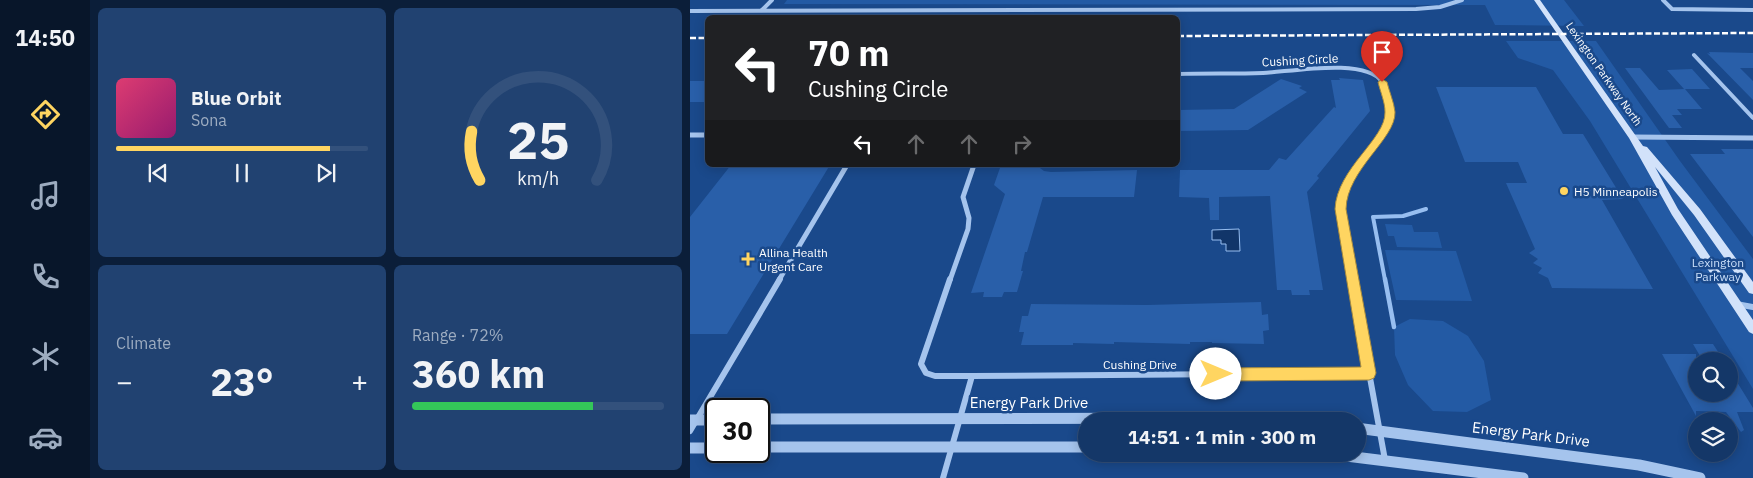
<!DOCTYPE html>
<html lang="en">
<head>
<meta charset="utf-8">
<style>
	body { margin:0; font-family:"IBM Plex Sans",sans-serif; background:#214271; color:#f1f3f6; height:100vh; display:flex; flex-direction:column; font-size:19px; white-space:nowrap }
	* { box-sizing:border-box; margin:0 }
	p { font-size:16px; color:#9dacc0 }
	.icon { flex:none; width:28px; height:28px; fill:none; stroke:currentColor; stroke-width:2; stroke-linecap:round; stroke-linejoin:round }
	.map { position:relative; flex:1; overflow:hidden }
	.drawer { display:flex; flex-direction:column; gap:8px; padding:8px; background:#0b1e39; width:600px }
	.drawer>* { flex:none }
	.banner { position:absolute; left:15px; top:15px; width:475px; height:152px; border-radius:8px; box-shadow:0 2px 12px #0003,0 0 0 1px #33517c; background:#202124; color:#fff; overflow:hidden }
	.fabs { position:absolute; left:998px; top:352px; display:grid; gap:10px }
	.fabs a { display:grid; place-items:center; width:50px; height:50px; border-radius:50%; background:#143768; box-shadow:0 2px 12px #0003,0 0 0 1px #33517c; font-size:25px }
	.speed { position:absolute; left:15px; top:398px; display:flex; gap:10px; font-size:25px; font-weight:700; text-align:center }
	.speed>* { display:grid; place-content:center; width:65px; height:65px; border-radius:50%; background:#143768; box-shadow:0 2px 12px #0003,0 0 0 1px #33517c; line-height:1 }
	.speed .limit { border:2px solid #111; border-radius:8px; background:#fff; color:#111 }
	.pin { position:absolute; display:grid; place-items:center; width:42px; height:42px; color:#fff; margin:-51px -21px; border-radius:50% 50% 50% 0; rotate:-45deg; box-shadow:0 0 5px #0007 }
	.pin .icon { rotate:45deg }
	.me { position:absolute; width:55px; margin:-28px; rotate:90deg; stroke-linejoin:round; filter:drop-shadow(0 0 4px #0008) }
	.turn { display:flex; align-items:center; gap:18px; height:105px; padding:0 20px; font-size:22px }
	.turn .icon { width:65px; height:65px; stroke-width:2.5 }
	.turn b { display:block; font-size:35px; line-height:42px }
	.lanes { display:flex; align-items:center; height:48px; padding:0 20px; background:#0003; justify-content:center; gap:25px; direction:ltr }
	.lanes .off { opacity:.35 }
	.big { font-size:38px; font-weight:700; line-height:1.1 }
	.drawer .widget { flex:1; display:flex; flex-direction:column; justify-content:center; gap:8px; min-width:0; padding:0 18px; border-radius:8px; background:#214271 }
	.drawer .dial { align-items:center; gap:0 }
	.dial svg { height:130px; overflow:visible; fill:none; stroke:#33517c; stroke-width:7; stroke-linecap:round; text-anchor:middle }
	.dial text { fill:#f1f3f6; stroke:none }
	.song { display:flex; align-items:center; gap:15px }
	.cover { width:60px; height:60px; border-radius:8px; background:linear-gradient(135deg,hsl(340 70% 55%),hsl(320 70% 35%)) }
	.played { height:5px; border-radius:2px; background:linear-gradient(90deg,#ffd561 85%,#33517c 85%) }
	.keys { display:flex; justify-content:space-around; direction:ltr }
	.heat { display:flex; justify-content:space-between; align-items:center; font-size:28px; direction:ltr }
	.charge { height:8px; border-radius:4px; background:linear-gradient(90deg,#34c759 72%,#33517c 0) }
	.drawer .tiles { flex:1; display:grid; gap:8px; grid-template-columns:repeat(2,1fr) }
	.trip { position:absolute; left:388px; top:412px; width:288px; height:50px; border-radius:25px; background:#143768; box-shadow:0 2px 12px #0003,0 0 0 1px #33517c; font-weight:700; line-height:50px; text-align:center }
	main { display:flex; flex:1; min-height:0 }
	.menu { display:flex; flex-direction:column; width:90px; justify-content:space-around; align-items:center; background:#08162a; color:#9dacc0 }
	.menu .icon { width:35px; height:35px }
	.menu .active { color:#ffd561 }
	.menu b { font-size:22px; color:#f1f3f6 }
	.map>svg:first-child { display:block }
	.green { fill:#235aa4 }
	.water { fill:#113569; stroke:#97bef0 }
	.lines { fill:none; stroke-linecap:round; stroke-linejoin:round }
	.stream-far1 { stroke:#97bef0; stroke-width:4 }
	.stream { stroke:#97bef0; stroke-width:4.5 }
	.building { fill:#295fa9 }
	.minor-far2 { stroke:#a5c4ed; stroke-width:4 }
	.minor-far1 { stroke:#a5c4ed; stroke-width:5 }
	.minor { stroke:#a5c4ed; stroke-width:6 }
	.tertiary { stroke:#a5c4ed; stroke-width:11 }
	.secondary { fill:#d2e2fa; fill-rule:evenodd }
	.rail { stroke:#fff; stroke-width:2.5; stroke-dasharray:6 2.5; stroke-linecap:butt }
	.route { fill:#ffd561; stroke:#a68a3f }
	.poi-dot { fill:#ffd561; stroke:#1a498b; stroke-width:2 }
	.labels { text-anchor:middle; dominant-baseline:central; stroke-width:5; stroke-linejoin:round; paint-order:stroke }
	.far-street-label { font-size:11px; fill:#fff; stroke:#1a498b }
	.street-label { font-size:12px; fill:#fff; stroke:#1a498b }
	.poi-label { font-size:12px; fill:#fff; stroke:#1a498b; text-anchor:start }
	.park-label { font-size:12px; fill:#cadffa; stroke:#1a498b }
	.near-street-label { font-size:15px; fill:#fff; stroke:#1a498b }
</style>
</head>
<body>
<main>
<nav class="menu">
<b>14:50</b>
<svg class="icon active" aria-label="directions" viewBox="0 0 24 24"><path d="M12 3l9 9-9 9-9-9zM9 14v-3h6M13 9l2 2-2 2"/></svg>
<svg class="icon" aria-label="music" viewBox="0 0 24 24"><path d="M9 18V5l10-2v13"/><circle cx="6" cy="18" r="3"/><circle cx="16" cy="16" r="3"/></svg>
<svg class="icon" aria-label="phone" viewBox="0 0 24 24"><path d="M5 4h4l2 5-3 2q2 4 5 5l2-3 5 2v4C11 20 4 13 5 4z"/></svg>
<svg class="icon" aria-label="climate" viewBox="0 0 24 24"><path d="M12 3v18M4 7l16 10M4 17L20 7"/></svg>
<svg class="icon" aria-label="car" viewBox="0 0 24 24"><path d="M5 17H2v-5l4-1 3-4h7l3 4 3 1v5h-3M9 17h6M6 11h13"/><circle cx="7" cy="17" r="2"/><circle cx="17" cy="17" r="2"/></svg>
</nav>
<section class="drawer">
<div class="tiles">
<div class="widget">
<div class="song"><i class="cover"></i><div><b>Blue Orbit</b><p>Sona</p></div></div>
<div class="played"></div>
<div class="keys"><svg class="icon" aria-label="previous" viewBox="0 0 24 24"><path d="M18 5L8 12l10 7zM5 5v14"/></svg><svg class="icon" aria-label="pause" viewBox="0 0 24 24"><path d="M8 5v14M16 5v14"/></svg><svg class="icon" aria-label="next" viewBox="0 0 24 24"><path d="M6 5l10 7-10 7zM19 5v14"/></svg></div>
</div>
<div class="widget dial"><svg viewBox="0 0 100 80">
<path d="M14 69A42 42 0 1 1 86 69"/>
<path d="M14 69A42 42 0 0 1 9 39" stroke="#ffd561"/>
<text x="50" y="56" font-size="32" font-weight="700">25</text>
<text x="50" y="72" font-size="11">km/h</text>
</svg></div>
<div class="widget"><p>Climate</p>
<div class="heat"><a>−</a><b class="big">23°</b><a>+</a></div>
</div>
<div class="widget"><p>Range · 72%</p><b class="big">360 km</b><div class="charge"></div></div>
</div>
</section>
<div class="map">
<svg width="1063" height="478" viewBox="0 0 1063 478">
	<rect width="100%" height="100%" fill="#1a498b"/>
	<!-- green -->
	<path class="green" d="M97 0H874L894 26 805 25 795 5 94 4Z
		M816 41H906L990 161 1063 259V389L900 121 863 70 828 58Z
		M695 224 722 225 724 232H748L752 248 707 247 704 236H698Z
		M695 250 766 251 782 301 706 300Z
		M720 319 753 321 778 336 794 361 801 400 777 412 743 411 718 385 705 355 704 327Z"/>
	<!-- water -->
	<path class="water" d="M549 229 550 251H536V244H531V240H522V230Z"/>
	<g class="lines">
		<!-- stream-far1 -->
		<path class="stream-far1" d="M695 280 683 217 713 216 736 209"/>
		<!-- stream -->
		<path class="stream" d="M695 279 704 327"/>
	</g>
	<!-- building -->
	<path class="building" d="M1019 52 1063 53V68H1050L1063 81V100L1017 53 1020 54Z
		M935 68H950L969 90 995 89 1012 109H987L992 115H982L992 128H979Z
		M1002 69 1020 89H994L977 70Z
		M649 78 673 80 680 111 627 176 629 178 617 192 633 290H619L620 295H602L601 290H587L580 196 529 197V220H520L519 198 489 197 490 170H579L589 158 596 160 644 107 646 108 641 80H650Z
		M591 79 612 86 609 88 617 92 558 130 488 131V110L544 109Z
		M0 81H18V102H0Z
		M746 87H846L873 134H893L933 199 912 200 963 289 862 288 858 278 848 273 852 268 843 263 848 259 839 253 845 249 816 183H837L828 162H775Z
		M1031 149H1063V237L1000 154H1035Z
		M41 165H140L37 334H0V217Z
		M311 165H346L354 171 361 172 447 170 444 197H353L337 252H335L331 271H333L327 292H314L312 297H293L294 292 281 293 315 194 304 185Z
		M571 302 572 315 578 314 579 330 573 331 574 344 522 343V342H500V344L424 342V344L383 343V345H331L334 332H329L332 316H338L341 304 457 305Z
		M1003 344H1023L1034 361H1013Z
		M972 354H1006V394H1039V369L1063 408V412H1047L1054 430 1051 432 1036 412 1006 411V416Z"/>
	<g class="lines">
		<!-- minor-far2 -->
		<path class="minor-far2" d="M973 0 982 9 1063 10
			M72 10 82 0
			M0 11 726 9 750 7 772 0
			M1004 55 1063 118
			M488 74C516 73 544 74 573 73 599 72 676 57 692 82 698 92 700 113 698 124"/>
		<!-- minor-far1 -->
		<path class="minor-far1" d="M0 135H18
			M943 137 1063 138
			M89 280 157 165
			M260 280 278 229 279 218 273 197 284 165
			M663 280C657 248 641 204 661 176 673 158 690 141 698 122"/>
		<!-- minor -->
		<path class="minor" d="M662 279 695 460
			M1046 304 1063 307
			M282 376 679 373
			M0 431 90 279
			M253 478 282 376H245L236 373 231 364 260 279"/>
		<!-- tertiary -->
		<path class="tertiary" d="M69 419 557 418 610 421
			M0 420H26
			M666 428 949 465 1010 478
			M69 447H396
			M0 448H26
			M640 454 833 478"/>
		<!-- secondary -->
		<path class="secondary" d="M844 0H850L953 146 957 147 1010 209 1063 282V294L1059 293 1004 215 965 167 988 209 1063 320V334L1059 332 982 215 939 138Z"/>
		<!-- rail -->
		<path class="rail" d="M488 36 1063 33
			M0 38H18"/>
	</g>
	<!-- route -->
	<path class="route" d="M692 79 697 82C699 91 704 102 705 112 706 139 657 169 656 209L686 373 684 378 679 380 526 381 521 379 519 374 521 370 526 368 671 367 645 209C647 168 696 139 695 112 695 102 690 91 688 82Z"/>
	<!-- markers -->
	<g class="poi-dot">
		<circle cx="874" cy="191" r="5"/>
		<path d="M55.5 251.5h5v5h5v5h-5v5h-5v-5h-5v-5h5z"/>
	</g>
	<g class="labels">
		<!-- far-street labels -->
		<g class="far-street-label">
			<text transform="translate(914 74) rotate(55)">Lexington Parkway North</text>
		</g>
		<!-- street labels -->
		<g class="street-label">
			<text transform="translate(610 60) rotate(-3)">Cushing Circle</text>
			<text x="450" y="364">Cushing Drive</text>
		</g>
		<!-- poi labels -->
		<g class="poi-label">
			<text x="884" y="191">H5 Minneapolis</text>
			<text x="69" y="252">Allina Health<tspan x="69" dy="14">Urgent Care</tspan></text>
		</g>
		<!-- park labels -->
		<g class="park-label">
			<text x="1028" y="262">Lexington<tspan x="1028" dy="14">Parkway</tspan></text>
		</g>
		<!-- near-street labels -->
		<g class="near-street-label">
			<text x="339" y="402">Energy Park Drive</text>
			<text transform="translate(841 434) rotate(7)">Energy Park Drive</text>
		</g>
	</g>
</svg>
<div class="fabs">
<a><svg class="icon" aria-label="search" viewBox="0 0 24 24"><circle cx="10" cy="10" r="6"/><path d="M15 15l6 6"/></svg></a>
<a><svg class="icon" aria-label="layers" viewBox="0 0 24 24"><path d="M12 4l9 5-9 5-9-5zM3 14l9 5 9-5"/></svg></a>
</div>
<div class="speed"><div class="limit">30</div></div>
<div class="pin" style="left:692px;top:82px;background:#d93025"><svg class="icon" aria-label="arrive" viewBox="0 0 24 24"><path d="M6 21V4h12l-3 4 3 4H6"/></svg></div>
<svg class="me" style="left:526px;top:374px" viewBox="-20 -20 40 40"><circle r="19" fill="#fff"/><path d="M0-13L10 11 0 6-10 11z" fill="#ffd561"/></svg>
<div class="trip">14:51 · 1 min · 300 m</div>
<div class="banner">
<div class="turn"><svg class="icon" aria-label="left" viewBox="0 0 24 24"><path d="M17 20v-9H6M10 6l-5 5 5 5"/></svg><div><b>70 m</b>Cushing Circle</div></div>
<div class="lanes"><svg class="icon" aria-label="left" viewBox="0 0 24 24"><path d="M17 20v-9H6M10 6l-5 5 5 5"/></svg><svg class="icon off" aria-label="ahead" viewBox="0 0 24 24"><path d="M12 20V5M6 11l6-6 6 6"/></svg><svg class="icon off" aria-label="ahead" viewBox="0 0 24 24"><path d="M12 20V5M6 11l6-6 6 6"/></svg><svg class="icon off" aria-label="right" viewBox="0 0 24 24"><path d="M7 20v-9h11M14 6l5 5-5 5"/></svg></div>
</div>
</div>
</main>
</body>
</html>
